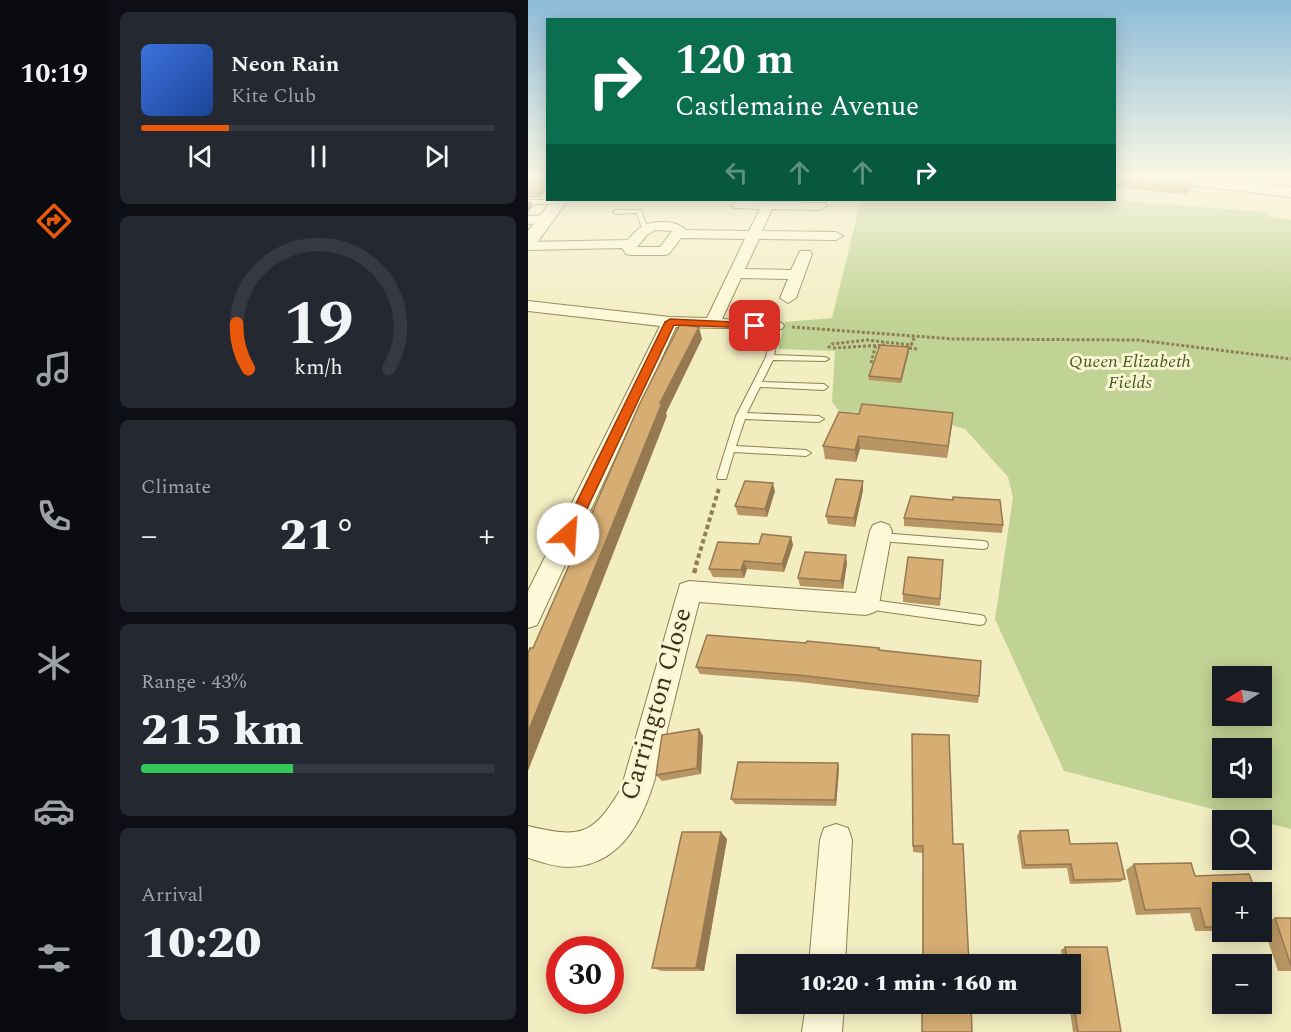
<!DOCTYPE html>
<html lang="en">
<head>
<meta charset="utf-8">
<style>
	body { margin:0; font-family:Spectral,serif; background:#242831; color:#f1f3f6; height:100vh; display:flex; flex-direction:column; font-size:22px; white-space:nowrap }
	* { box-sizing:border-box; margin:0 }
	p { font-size:20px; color:#9ea1a6 }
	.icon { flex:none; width:33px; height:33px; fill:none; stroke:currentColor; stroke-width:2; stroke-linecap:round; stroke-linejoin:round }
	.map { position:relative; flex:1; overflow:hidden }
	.side { display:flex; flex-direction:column; gap:12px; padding:12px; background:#0d0f14; width:420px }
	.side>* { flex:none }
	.hud { position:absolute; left:18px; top:18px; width:570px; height:183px; border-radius:0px; box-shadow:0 3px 15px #0003; background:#0b6e4f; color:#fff; overflow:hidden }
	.needle { width:39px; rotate:259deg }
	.tools { position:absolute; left:684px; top:666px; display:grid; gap:12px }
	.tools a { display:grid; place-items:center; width:60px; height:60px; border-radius:0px; background:#171b24; box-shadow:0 3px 15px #0003; font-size:30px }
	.speed { position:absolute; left:18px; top:936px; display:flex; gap:12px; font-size:30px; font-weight:700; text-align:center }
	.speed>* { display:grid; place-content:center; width:78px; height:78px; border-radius:50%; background:#171b24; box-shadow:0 3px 15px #0003; line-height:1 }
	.speed .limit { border:9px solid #d22; background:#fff; color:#111 }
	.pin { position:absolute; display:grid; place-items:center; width:51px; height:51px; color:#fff; margin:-26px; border-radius:12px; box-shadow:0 3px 9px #0006 }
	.me { position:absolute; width:66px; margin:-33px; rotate:26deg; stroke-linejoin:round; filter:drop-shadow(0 0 4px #0008) }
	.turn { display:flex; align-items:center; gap:21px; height:126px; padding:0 30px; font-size:27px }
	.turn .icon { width:78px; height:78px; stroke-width:2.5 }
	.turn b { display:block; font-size:42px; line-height:51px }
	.lanes { display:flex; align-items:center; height:57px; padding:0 30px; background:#0003; justify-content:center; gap:30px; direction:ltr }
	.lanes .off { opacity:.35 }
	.big { font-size:45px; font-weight:800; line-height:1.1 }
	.side .widget { flex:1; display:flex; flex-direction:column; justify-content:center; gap:9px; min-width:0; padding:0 21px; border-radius:9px; background:#242831 }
	.side .dial { align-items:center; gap:0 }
	.dial svg { height:156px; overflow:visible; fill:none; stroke:#363941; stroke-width:7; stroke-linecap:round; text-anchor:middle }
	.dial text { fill:#f1f3f6; stroke:none }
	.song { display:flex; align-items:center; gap:18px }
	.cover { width:72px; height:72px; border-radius:9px; background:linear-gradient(135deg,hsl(220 70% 55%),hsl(220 70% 35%)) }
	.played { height:6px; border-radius:3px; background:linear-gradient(90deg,#ea580c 25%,#363941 25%) }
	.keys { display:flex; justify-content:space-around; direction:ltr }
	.heat { display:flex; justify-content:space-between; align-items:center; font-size:33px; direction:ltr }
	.charge { height:9px; border-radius:4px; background:linear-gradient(90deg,#34c759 43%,#363941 0) }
	.trip { position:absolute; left:208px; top:954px; width:345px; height:60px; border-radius:0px; background:#171b24; box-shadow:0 3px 15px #0003; font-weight:800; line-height:60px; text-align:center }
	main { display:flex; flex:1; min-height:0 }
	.menu { display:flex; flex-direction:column; width:108px; justify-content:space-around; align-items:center; background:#090b0e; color:#9ea1a6 }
	.menu .icon { width:42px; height:42px }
	.menu .on { color:#ea580c }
	.menu b { font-size:27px; color:#f1f3f6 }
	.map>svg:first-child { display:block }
	.green { fill:#c1d394; fill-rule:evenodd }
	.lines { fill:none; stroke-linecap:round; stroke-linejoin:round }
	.service-casing { stroke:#907f56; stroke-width:2 }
	.minor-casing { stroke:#907f56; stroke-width:2 }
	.tertiary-casing { stroke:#907f56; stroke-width:2 }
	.path-far2 { stroke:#907f56; stroke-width:3; stroke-dasharray:3 2; stroke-linecap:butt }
	.path-far1 { stroke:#907f56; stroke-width:4; stroke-dasharray:4.5 3; stroke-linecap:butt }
	.path { stroke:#907f56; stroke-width:4.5; stroke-dasharray:5 4; stroke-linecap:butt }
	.service { fill:#fdf8d7; fill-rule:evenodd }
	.minor { fill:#fdf8d7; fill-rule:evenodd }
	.tertiary { fill:#fdf8d7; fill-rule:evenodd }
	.wall { fill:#b89563 }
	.shaded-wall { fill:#967950 }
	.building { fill:#d6ad73; stroke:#967950; stroke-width:1.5 }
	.route { fill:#ea580c; stroke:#983908; stroke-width:1.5 }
	.labels { text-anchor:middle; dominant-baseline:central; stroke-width:6; stroke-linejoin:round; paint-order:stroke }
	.far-park-label { font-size:18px; font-style:italic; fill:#445d20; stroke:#faf5d3 }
	.near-street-label { font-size:26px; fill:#3e321c; stroke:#faf5d3 }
</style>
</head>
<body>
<main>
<nav class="menu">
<b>10:19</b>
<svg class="icon on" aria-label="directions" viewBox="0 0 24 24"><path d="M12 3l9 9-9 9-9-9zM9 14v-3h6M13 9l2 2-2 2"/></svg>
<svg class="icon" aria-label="music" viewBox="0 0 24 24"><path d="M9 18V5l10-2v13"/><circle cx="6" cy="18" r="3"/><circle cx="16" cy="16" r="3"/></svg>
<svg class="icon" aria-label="phone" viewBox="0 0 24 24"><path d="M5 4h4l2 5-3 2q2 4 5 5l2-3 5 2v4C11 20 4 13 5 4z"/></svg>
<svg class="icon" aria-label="climate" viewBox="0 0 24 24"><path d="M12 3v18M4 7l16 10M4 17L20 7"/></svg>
<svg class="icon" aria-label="car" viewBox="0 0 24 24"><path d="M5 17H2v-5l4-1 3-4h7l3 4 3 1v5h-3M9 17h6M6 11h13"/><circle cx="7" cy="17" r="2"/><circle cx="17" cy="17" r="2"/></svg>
<svg class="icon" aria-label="filters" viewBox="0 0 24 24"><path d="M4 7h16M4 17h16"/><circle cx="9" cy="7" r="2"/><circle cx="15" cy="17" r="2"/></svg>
</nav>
<section class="side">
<div class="widget">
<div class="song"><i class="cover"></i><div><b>Neon Rain</b><p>Kite Club</p></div></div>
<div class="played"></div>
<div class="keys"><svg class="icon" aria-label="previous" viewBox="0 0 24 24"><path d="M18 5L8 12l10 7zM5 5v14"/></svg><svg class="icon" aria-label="pause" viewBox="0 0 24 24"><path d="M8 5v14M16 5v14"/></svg><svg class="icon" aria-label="next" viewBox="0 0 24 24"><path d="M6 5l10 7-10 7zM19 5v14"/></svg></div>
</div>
<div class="widget dial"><svg viewBox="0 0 100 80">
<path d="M14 69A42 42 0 1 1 86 69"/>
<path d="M14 69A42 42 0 0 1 8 46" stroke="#ea580c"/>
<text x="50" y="56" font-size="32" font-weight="700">19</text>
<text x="50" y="72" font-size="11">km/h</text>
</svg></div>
<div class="widget"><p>Climate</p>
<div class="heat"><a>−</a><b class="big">21°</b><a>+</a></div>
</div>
<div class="widget"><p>Range · 43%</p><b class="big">215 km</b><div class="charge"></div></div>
<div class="widget"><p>Arrival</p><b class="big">10:20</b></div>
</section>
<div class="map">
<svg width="763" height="1032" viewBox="0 0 763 1032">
	<rect width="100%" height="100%" fill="#f3edc2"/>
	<!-- green -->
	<path class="green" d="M333 200H580L738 212 741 217 763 220V829L536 771 467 619 485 498 480 477 437 429 402 419 311 411 304 402 307 351 250 349 257 322 304 318ZM694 676H734V716H694ZM694 748H734V788H694Z"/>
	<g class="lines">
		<!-- service casing -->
		<g class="service-casing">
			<path id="service" d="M0 200H30L33 202 30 204H0Z
				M113 210 118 224 123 226V228L113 226 109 213 88 214 85 212 88 210Z
				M245 324 252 326 246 355 297 357 301 359 297 361 245 360 234 382 296 384 300 387 296 390 232 387 219 413 291 416 296 419 291 422 217 419 208 446 278 450 283 453 278 456 206 452 198 479H190L189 477 208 416 238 357Z
				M352 533 455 541 459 542 460 545 459 548 455 549 352 541 348 540 347 537 348 534Z
				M338 599 452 615 456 616 458 620 456 624 452 625 338 609 334 608 332 604 334 600Z"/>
		</g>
		<!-- minor casing -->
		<g class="minor-casing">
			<path id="minor" d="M210 201 297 203 299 206 293 210 244 209 234 231 308 232 315 236 308 240 231 239 217 269 263 270 272 251H282L284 254 268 298 260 303 252 298 260 279 213 278 194 319 248 321 254 323 256 326 254 329 148 327 9 625 0 628V591L132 326 0 311V301L142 317 179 318 217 239 153 238 141 254 136 255H103L98 254 94 248 0 250V242L100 240C104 235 109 229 115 226 126 220 149 220 158 230L221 231 232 209 206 208 204 205ZM127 230 144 231 132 247H109L119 235Z
				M18 215 23 216 24 219 23 222 0 224V216Z
				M353 522 361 525 364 531 351 604 347 612 338 615 171 602C160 644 150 685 140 726 127 780 113 866 40 867 27 867 13 862 0 858V826C52 838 64 837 93 789L152 584 161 581 328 593 342 531 345 525Z
				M308 824 320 828 324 840 317 964H281L292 840 296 828Z
				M278 1004H316L314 1032H274Z"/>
		</g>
		<!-- tertiary casing -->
		<g class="tertiary-casing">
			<path id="tertiary" d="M613 176H664L763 187V197L620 180Z
				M24 200H40L6 247 0 248V231Z"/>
		</g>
		<!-- path-far2 -->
		<path class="path-far2" d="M264 327 426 339 610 340 763 359
			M300 348 304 344 339 340 383 345 387 336
			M305 348 357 345
			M376 348 390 349
			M343 363 348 344"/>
		<!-- path-far1 -->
		<path class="path-far1" d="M168 565 191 488"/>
		<!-- path -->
		<path class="path" d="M166 573 169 563"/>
		<!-- service -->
		<use href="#service" class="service"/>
		<!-- minor -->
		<use href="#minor" class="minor"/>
		<!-- tertiary -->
		<use href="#tertiary" class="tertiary"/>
	</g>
	<!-- wall -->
	<path class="wall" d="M0 176 12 182 19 179 20 187 11 198H0Z
		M586 176 663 188 661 195 586 187Z
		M381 351 373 383 341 380V376Z
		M425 413 424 425 419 458 332 449 328 462 297 459 295 446 331 414Z
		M335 490 327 527 300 524 298 516Z
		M247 491 239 517 210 515 207 506Z
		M425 500 475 525 474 533 376 526V518Z
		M263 537 265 545 256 572 219 569 216 578 185 577 181 569 231 544Z
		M415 560 412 606 375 602V594Z
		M319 563 315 589 272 586 270 578Z
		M351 650 451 696 450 703 272 682 172 674 168 667Z
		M171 729 175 736 173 774 134 781 128 775Z
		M384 734 425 844 441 964H394L395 853 385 852Z
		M310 763 311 769 308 806 207 804 203 799Z
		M492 831 542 844 597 879 592 882 542 884 539 868 494 869 489 836Z
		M193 832 199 839 176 971H134L124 968Z
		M606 864 667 876 694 892V931H667L662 913 608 915 598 870Z
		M747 918H763V971H750L735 926 734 927V925L738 922Z
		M537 947 593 1032H545L541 1004H543V964H535L533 950Z"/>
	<!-- shaded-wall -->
	<path class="shaded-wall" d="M19 179 20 187 11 198 9 192Z
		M2 200 5 206 0 213V203Z
		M171 327 174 339 138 413 139 416 0 771V732L132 403Z
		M381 347V351L373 383V379Z
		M425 413 424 425 419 458 420 446Z
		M331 436 332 449 328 462 327 450Z
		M335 481V490L327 527 326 518Z
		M245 483 247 491 239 517 237 509Z
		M263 537 265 545 256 572 254 564Z
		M318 555 319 563 315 589 313 581Z
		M216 561 219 569 216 578 213 570Z
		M171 729 175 736 173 774 169 768Z
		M310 763 311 769 308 806 307 800Z
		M193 832 199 839 176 971 168 968Z"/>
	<!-- building -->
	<path class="building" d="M0 176H9L11 182 19 179 9 192H0Z
		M586 176H632L662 180 663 188 586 180Z
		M152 324 171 327 132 403H134L0 732V653L2 648H5L112 403Z
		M352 345 381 347 373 379 341 376Z
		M334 404 425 413 420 446 331 436 327 450 295 446 311 412 331 414Z
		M308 479 335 481 326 518 298 516Z
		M217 481 245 483 237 509 207 506Z
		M383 496 425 500V497L472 500 475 525 376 518Z
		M234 534 263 537 254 564 216 561 213 570 181 569 190 542 231 544Z
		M277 552 318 555 313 581 270 578Z
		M380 557 415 560 412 599 375 594Z
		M179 635 278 643 279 641 351 648V650L453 661 451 696 270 675 168 667Z
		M171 729 169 768 128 775 134 735Z
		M384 734 421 735 425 844H435L441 964H395V846H385Z
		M210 762 310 763 307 800 203 799Z
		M540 830 542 844 589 843 597 879 546 880 543 864 497 865 492 831Z
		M154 832H193L168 968H124Z
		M663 863 667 876 721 874 728 892H694V927H677L672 908 617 910 606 864Z
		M734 910 739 925H734Z
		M747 918H763V966Z
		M537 947H579L593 1032H550L543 987V964H540Z
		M394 1004H443L444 1032H394Z"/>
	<!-- sky -->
	<linearGradient id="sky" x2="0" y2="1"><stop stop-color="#8dbbd9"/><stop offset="0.55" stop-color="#faf7e4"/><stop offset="1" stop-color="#faf7e4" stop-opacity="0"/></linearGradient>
	<rect width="763" height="321" fill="url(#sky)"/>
	<!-- route -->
	<path class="route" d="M142 319 227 323 232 326 227 328 146 325 47 534 40 539 35 538 33 534 137 322Z"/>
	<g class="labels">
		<!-- far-park labels -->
		<g class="far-park-label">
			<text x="602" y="361">Queen Elizabeth<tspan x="602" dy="21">Fields</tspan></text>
		</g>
		<!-- near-street labels -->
		<g class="near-street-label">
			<text transform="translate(128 704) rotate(-74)">Carrington Close</text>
		</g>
	</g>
</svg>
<div class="tools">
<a><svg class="needle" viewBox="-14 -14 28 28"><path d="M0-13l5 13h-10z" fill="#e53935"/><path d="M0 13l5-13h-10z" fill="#9ea1a6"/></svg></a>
<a><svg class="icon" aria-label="sound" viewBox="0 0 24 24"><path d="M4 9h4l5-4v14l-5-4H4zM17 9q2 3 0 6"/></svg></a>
<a><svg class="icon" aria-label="search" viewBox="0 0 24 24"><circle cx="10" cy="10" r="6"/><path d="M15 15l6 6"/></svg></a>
<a>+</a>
<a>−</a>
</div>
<div class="speed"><div class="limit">30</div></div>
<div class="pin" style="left:227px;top:326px;background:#d93025"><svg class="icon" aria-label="arrive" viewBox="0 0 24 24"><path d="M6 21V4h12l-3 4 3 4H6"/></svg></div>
<svg class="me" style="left:40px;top:534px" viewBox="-20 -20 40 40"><circle r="19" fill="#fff"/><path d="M0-13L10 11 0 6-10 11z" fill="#ea580c"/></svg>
<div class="trip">10:20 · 1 min · 160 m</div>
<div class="hud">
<div class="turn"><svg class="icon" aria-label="right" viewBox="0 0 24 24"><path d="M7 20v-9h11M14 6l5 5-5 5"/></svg><div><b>120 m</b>Castlemaine Avenue</div></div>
<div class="lanes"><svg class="icon off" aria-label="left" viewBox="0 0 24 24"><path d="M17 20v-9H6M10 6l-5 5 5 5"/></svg><svg class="icon off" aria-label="ahead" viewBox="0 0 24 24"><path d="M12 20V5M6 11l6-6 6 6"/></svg><svg class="icon off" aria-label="ahead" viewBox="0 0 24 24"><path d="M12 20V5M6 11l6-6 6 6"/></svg><svg class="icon" aria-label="right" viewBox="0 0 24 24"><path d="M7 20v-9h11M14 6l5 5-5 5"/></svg></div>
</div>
</div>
</main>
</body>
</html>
